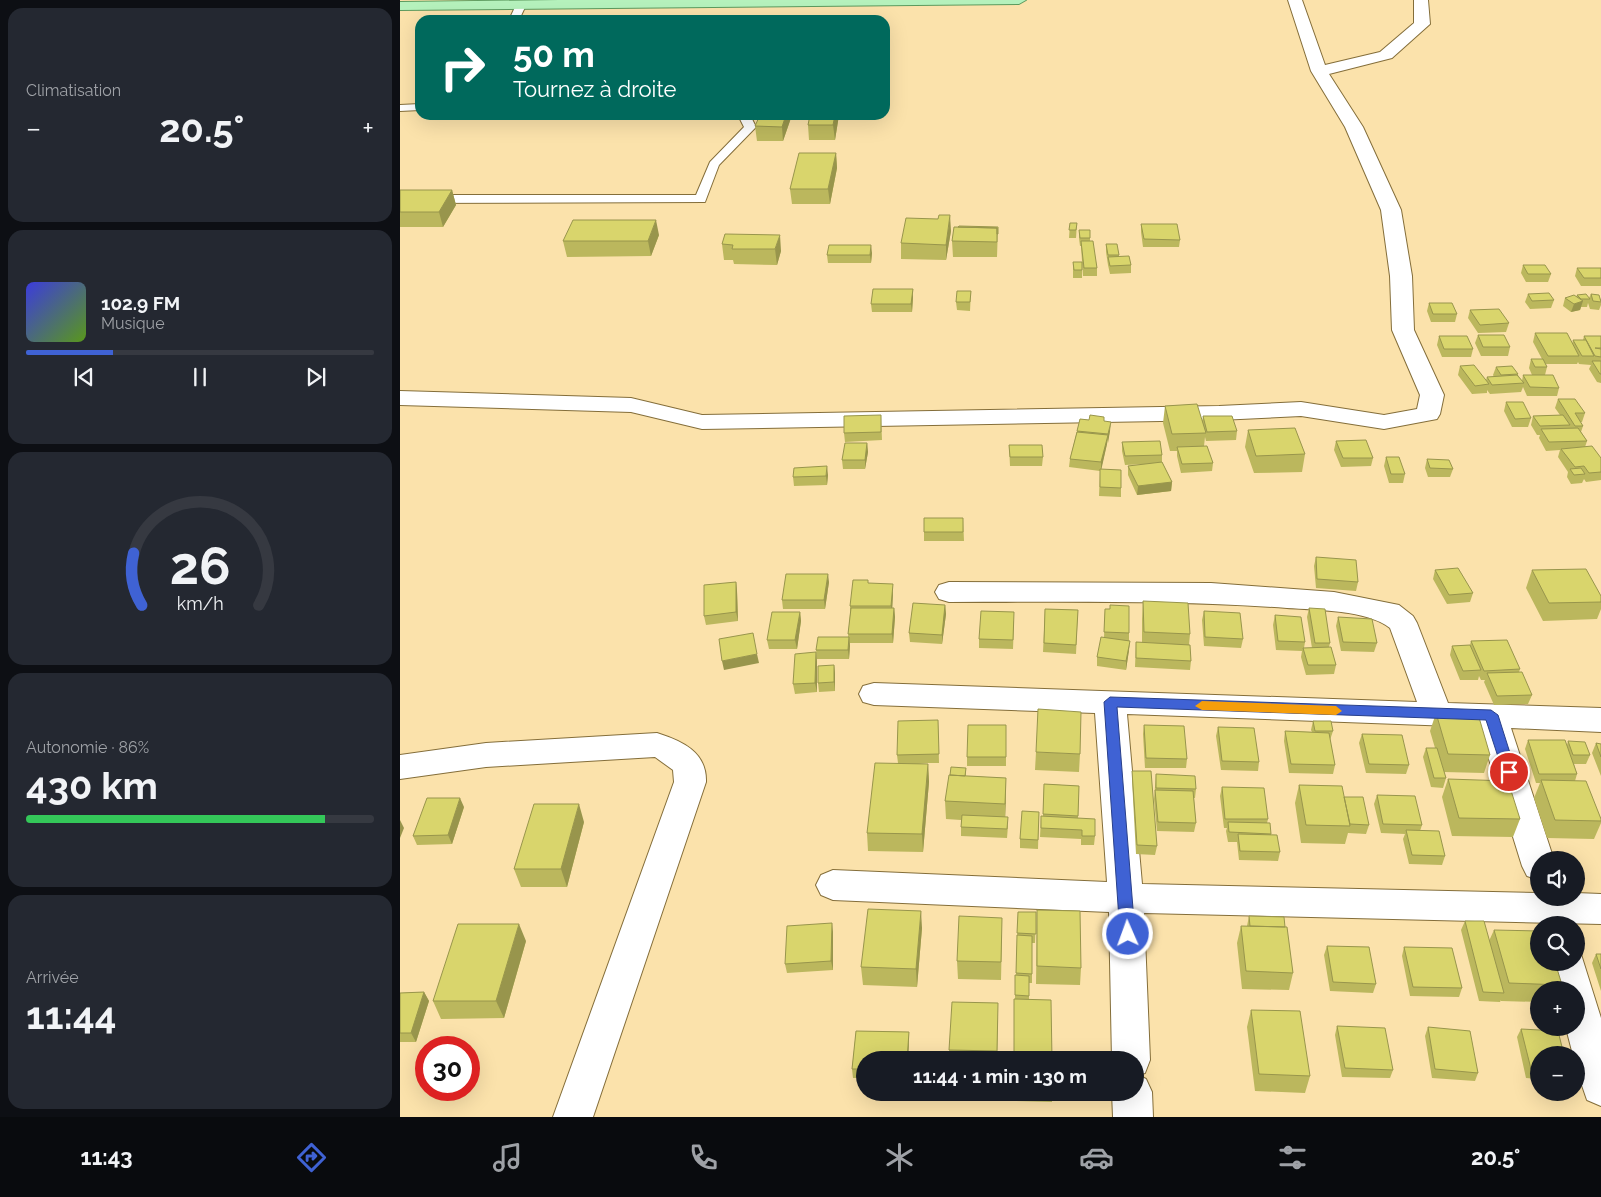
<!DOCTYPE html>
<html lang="fr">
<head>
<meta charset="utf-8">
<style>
	body { margin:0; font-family:Raleway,sans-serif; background:#242831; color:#f1f3f6; height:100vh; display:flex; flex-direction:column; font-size:19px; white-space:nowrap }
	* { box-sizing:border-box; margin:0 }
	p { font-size:16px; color:#9ea1a6 }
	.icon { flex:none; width:28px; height:28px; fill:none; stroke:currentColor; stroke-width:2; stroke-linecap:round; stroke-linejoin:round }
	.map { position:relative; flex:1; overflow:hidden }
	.sheet { display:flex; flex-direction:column; gap:8px; padding:8px; background:#0d0f14; width:400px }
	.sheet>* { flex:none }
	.top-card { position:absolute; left:15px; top:15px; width:475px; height:105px; border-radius:15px; box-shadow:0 5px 20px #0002; background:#00695c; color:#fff; overflow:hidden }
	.fabs { position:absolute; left:1130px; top:851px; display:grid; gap:10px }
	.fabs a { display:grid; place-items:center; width:55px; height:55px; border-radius:50%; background:#171b24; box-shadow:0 5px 20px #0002; font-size:25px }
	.speed { position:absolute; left:15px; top:1036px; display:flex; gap:10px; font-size:25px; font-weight:700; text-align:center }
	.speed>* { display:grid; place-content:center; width:65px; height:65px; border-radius:50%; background:#171b24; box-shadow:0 5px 20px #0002; line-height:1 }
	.speed .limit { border:8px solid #d22; background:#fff; color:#111 }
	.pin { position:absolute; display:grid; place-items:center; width:42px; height:42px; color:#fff; margin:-21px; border:2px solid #fff; border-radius:50%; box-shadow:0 1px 5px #0007 }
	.me { position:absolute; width:55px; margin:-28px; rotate:358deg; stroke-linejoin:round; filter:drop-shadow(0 0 4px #0008) }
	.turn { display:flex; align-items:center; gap:18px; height:105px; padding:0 15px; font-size:22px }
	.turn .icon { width:65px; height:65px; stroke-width:2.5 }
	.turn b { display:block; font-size:35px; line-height:42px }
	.big { font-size:38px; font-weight:700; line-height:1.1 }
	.sheet .tile { flex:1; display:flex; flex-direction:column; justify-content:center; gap:8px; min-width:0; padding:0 18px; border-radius:15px; background:#242831 }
	.sheet .dial { align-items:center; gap:0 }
	.dial svg { height:130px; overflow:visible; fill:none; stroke:#363941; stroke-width:7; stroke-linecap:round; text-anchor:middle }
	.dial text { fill:#f1f3f6; stroke:none }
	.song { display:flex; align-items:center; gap:15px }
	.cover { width:60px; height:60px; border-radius:8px; background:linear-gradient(135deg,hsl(240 70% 55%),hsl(90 70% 35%)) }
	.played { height:5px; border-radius:2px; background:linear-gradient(90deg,#3f62d4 25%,#363941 25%) }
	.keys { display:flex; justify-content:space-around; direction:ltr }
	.heat { display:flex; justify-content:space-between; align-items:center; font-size:28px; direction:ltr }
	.charge { height:8px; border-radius:4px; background:linear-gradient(90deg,#34c759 86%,#363941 0) }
	.trip { position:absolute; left:456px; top:1051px; width:288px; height:50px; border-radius:25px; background:#171b24; box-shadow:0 5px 20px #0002; font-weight:700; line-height:50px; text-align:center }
	.menu { display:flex; height:80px; justify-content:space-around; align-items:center; background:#090b0e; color:#9ea1a6 }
	.menu .icon { width:35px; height:35px }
	.menu .current { color:#3f62d4 }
	.menu b { font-size:22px; color:#f1f3f6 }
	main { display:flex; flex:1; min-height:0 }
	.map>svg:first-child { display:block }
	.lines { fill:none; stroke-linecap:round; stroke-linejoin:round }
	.lane-casing { stroke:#846e3a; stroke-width:2 }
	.street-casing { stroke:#846e3a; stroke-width:2 }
	.primary-casing { stroke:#5c9a5e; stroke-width:2 }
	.lane { fill:#fff; fill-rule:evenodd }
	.street { fill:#fff; fill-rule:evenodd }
	.primary { fill:#b5f1bc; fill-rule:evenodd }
	.wall { fill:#bbb75d }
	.shaded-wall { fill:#98954c }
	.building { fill:#d9d56c; stroke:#98954c }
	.route { fill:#3f62d4; stroke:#29408a }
	.slow { fill:#f59e0b }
</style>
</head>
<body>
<main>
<section class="sheet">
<div class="tile"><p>Climatisation</p>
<div class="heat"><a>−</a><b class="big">20.5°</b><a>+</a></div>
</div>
<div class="tile">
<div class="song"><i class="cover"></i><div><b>102.9 FM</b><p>Musique</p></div></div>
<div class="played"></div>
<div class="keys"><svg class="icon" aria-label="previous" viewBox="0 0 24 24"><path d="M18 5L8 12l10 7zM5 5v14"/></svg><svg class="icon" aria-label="pause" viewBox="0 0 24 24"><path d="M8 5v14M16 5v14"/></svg><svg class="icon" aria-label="next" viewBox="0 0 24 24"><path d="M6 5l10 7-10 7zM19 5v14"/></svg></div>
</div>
<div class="tile dial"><svg viewBox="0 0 100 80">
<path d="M14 69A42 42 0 1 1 86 69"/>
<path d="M14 69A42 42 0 0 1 9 37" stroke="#3f62d4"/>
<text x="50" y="56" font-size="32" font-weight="700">26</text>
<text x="50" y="72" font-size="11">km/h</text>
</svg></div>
<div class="tile"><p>Autonomie · 86%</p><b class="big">430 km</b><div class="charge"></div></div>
<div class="tile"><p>Arrivée</p><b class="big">11:44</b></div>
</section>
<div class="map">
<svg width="1201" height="1117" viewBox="0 0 1201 1117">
	<rect width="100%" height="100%" fill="#fbe2ab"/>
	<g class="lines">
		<!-- lane casing -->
		<g class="lane-casing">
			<path id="lane" d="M121 2 126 5 119 20H109L116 5Z
				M20 104V110L0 111V105Z
				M338 115H350L356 127 319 165 305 202 0 203V195H296L310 162 344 127Z"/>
		</g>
		<!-- street casing -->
		<g class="street-casing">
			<path id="street" d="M888 0H902L925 65 980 52 1014 23V0H1028L1030 24 992 58 929 74 963 127 1001 210 1012 276 1014 330 1044 395 1040 414 1037 419 984 429 901 416 819 420 302 429 231 412 0 405V391L231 398 302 415 819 406 901 402 984 415 1017 409 1020 395 992 330 990 276 981 210 945 127 911 71Z
				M549 582 811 583 934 592 999 605 1013 616 1017 623 1048 703 1201 708V732L1111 728 1154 860H1139V880L1127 876 1122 866 1079 727 727 714 742 884 1139 893V898H1176V893L1201 894V924L744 913 750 1060 745 1073 738 1075 746 1079 752 1092 753 1117H713L712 1092H735V1060H712L709 912 433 900 421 895 416 885 421 875 433 870 707 882 695 713 474 705 463 702 459 694 463 686 474 683 1017 702 990 628C967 610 917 610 887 608 775 600 662 602 549 602L539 599 535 592 539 585Z
				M257 733C282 741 307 752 306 782L193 1117H153L274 782 273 770 255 757 86 767 0 779V755L86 743Z
				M1176 949 1180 951 1201 1018V1106L1187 1100 1176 1068V1055H1173L1166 1028H1176V990H1156L1149 962H1176Z"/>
		</g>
		<!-- primary casing -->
		<g class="primary-casing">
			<path id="primary" d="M159 0H626L619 4 0 10V2Z"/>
		</g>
		<!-- lane -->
		<use href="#lane" class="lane"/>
		<!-- street -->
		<use href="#street" class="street"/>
		<!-- primary -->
		<use href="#primary" class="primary"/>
	</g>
	<!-- wall -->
	<path class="wall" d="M392 115 383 141H357L355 126Z
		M439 115 435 140H409L408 125Z
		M436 153 437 168 430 204H392L390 189Z
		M0 190H52L56 205 43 227H0Z
		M670 223H677L676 238H669Z
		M741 224 780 240 779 247H743L741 232Z
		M598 227 597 257H553L552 241Z
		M679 230 690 238V241L697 268V276H683L681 246H680L679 238Z
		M551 231 546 260 501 259V243Z
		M325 234 381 251 377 265 334 264 333 260H324L322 244Z
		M259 235 251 256 167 257 163 241Z
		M706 244 719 255V257L731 265V273L710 274 708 265 706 252Z
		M472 253 471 263H428L427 255Z
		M673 262 682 270V278H673Z
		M1123 265 1151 274 1148 282H1126L1121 273Z
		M1177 268H1201V286H1181L1175 276Z
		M513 289V297L512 312H472L471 304Z
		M571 291 570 311 557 310 556 302Z
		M1128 294 1154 300 1151 308 1130 309 1125 302Z
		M1191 294 1201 299V305L1199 310 1190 309 1188 303 1187 307H1181L1180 310 1171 312 1163 306 1165 298 1176 297 1177 295 1189 298Z
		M1029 303 1057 314 1055 322H1031L1027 311Z
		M1070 310 1109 323 1106 332 1078 333 1068 318Z
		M1135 333 1172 344 1173 340H1183L1184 336H1201V383L1197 382 1189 369 1191 365 1179 364 1178 362 1177 364H1146L1147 367 1145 375H1132L1129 368 1131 359H1142L1133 342Z
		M1078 335 1110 347 1108 356H1081L1075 343Z
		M1039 336 1073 349 1071 357H1042L1037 345Z
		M1060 366 1086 380 1087 377H1094L1093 375 1096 367 1118 374V375L1122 381 1123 375 1159 388 1157 396H1127L1123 387 1121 392 1090 394 1087 390V393L1072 394 1058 375Z
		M1158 399 1185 413 1182 422H1180L1183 426 1181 432 1187 441 1185 447 1201 458V480L1186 482 1184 479 1182 483 1171 484 1167 477 1168 472 1158 457 1160 450 1146 451 1139 438 1140 435H1137L1131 425 1133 416 1160 415 1155 408Z
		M1106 402 1131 418 1128 427H1112L1104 411Z
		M765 406 802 421 803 416 837 431 836 440 806 441 805 437 804 446 813 463 812 471 781 473 777 456V451H770L763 423Z
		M481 415 482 440 445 442 444 433Z
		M704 417V421L710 431 701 469 721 488V497L699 496 700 471 669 467 670 459 680 419 689 420Z
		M848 430 905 454 902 472 854 473 845 447Z
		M936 441 973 458 971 466 941 467 934 450Z
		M722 442 762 455V462L772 482 771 491 737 495 728 475V466L747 464 725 465 722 451Z
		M467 443 468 452 465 469H443L442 460Z
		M609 445 643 457 642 466H610Z
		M986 457 1005 474 1003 483H989L984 466Z
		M1027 459 1053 469 1050 477H1028L1025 468Z
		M428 475 427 485 394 486 393 477Z
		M563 518 564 541H524V532Z
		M916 557 958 582 956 591 916 588 914 566Z
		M1035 570 1073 593 1070 602 1047 604 1033 579Z
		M1132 570 1201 596V609L1197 619 1143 621 1126 588Z
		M336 582 337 591 338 621 306 625 304 616Z
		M429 582 425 609H383L382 600Z
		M468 583 493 592 492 608H494L495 617 493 643H450L449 659H417L416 650 448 637 450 614V606Z
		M743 601 790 634 789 645 791 661 790 670 735 667 736 642 742 643V619Z
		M545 605 546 614 542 644 510 642 509 633Z
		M909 608 930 643 929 647 936 665 934 674 906 675 901 657 902 651 876 650 873 625 875 615 905 642 904 648H912L907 617Z
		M645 609 678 610 676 654 643 652Z
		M705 609 729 633V650L726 670 697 666V657L704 638Z
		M804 611 843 639 841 648 804 646 802 620Z
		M400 612 401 621 397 649H369L367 640Z
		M938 617 977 643 974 652 941 651 936 626Z
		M614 621 613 649 579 648V639Z
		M1071 641 1120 669 1119 672 1132 695 1128 704 1094 705 1084 682 1085 680H1081L1079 676 1078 680H1060L1050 655 1052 646 1070 645Z
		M416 652 417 662V692L395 694 393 684Z
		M434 665 435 674V691L419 692 418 683Z
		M1036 713 1090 755 1084 773 1044 772 1046 778 1043 788 1031 787 1023 757 1026 748H1035L1030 731Z
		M538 720 539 763H518L528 764 529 782 523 852 468 851 467 833 498 763 497 755Z
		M913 721 933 731 930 740 935 765 933 774 889 773 884 741 885 731 912 732 911 730Z
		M606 725V766H567V757Z
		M744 725 787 759 786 768H745L743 734Z
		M818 727 859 762 858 771 821 770 816 736Z
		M962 734 1009 765 1006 774 966 773 959 743Z
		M1128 740 1167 745 1168 741 1190 755 1186 764H1174L1177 774 1175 781 1201 819V823L1194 839 1147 838 1134 798 1140 783H1136L1125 749Z
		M1196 743 1201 744V776L1192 753Z
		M636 752 680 754 679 772 635 770Z
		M566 768V776L606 778 605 817 608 826 607 838 561 836V820L546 819 545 801 550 775Z
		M732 771 757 846 755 855 736 854 732 780Z
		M756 774 796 789 795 798H794L796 823 794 832 757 831 754 799Z
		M1048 779 1120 819 1113 837 1052 836 1042 797Z
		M644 784 679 786 678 818 695 836 694 845H681V839L640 837 641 816H643Z
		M899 785 944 797 969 825 966 834 948 833 945 844 901 843 895 803Z
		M822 787 868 819 867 823 871 834V835L880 852 878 861 839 860 837 842H828L826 831 827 828H824L820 796Z
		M977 795 1022 825 1020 831 1045 856 1042 865 1009 864 1003 839 1005 834 981 833 974 804Z
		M64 807 52 844 17 845 13 836Z
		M639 812 638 849 620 848V839Z
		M184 822 167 887H121L114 869Z
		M637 910 681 968 680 985 636 984Z
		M618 912H636L635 943H632V983H629V1000L615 999V975H616Z
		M849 916 885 927 893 973 889 990 842 989 837 943 841 926H847Z
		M1065 921 1089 941 1094 930 1162 985 1159 990H1139V1002L1101 1001V1000L1100 1002 1079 1001 1061 930Z
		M522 928 517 987 463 985 461 967Z
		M433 932V970L387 973 385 964Z
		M602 935 601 980 558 979 557 961Z
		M126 941 104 1018 41 1019 33 1001Z
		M927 946 976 984 973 993 930 991 924 955Z
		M1004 947 1062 988 1059 997 1010 996 1002 956Z
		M1196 954H1201V991L1192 963Z
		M24 992 29 1001 16 1042H0V993Z
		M851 1010 910 1076 905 1093 855 1091 847 1027Z
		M598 1020 597 1060H550L549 1050Z
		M937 1026 993 1070 990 1078 942 1077 935 1035Z
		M1028 1027 1078 1073 1075 1081 1032 1078 1025 1036Z
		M1121 1029 1139 1055V1079L1126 1078 1117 1037Z
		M456 1031 509 1032V1040L508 1060H465V1078H453L452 1069Z
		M614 1092H652V1102L614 1101Z"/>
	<!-- shaded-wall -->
	<path class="shaded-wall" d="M386 115H392L383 141 382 127Z
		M435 115H439L435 140 433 125Z
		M436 153 437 168 430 204 428 189Z
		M52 190 56 205 43 227 39 212Z
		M550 215 551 231 546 260V245Z
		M256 220 259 235 251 256 248 241Z
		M380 235 381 251 377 265 375 249Z
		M471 245 472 253 471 263 470 255Z
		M513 289V297L512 312 511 304Z
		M1183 301 1180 310 1171 312 1174 304Z
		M711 422 710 431 708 443V434Z
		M708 435 707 444 701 471V462Z
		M467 443 468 452 465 469V460Z
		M427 466 428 475 427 485 426 476Z
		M772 482 771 491 737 495 738 486Z
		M428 574 429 582 425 609 424 600Z
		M336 582 337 591 338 621 336 612Z
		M493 584V592L492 615 491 606Z
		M545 605 546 614 542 644V635Z
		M494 608 495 617 493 643 492 634Z
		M400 612 401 621 397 649 395 640Z
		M449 637 450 646 449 659 448 650Z
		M730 641 729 650 726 670V661Z
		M416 652 417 662V692L415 683Z
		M357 654 359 663 324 670 322 661Z
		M434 665 435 674V691L434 682Z
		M528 764 529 782 523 852 522 834Z
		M606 778V796L605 822V804Z
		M60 798 64 807 52 844 48 835Z
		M179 804 184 822 167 887 161 869Z
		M0 820 4 828 0 838Z
		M521 911 522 928 517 987 516 969Z
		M432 923 433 932V970L431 961Z
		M119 924 126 941 104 1018 96 1001Z
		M24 992 29 1001 16 1042 11 1033Z
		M509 1032V1040L508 1060H507Z"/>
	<!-- building -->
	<path class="building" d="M360 115H386L382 127 355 126Z
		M410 115H435L433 125H408Z
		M399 153H436L428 189H390Z
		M0 190H52L39 212H0Z
		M539 215H550L546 245 501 243 506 218 538 219Z
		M173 220H256L248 241H163Z
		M670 223H677L676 230H669Z
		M741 224H777L780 240 744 239Z
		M559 226 598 227V234H597V228L558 227Z
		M554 227 597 228V242L552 241Z
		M679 230H690V238H680Z
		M325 234 380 235 375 249H332L333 245 322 244Z
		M681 241H693L697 268H684Z
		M706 244H717L719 255H708Z
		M429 245H471L470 255H427Z
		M729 256 731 265 710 266 708 257Z
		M673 262H682V270H674Z
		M1123 265H1145L1151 274H1128Z
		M1177 268H1201V278H1184Z
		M473 289H513L511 304H471Z
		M557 291H571L570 302H556Z
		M1149 293 1154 300 1132 301 1128 294Z
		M1186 294 1190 299H1181L1177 295Z
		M1191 294 1199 295 1201 302 1193 301Z
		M1174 295 1183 301 1174 304 1165 298Z
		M1029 303H1052L1057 314H1033Z
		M1099 309 1109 323 1080 325 1070 310Z
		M1135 333H1167L1179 356H1148Z
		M1078 335H1104L1110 347H1083Z
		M1039 336H1067L1073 349H1044Z
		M1184 336H1201V348H1195L1201 349V357L1195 356Z
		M1173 340H1186L1194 356H1182Z
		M1131 359H1143L1147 367H1135Z
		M1192 361H1201V374H1200Z
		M1074 365 1089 384 1075 386 1060 366Z
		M1112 366 1118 374 1101 375 1096 367Z
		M1117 375 1124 383 1092 385 1087 377Z
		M1123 375H1153L1159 388 1130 387Z
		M1158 399H1175L1185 413H1175L1183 426H1175Z
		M1106 402H1123L1131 418 1115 419Z
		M797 404 806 433 772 434 765 406Z
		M481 415V432L444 433V416Z
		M690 415 704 417V421L711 422 708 434 677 431 680 419 689 420Z
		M1163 415 1170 425 1140 426 1133 416Z
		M803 416H832L837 431 807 432Z
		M895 428 905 454 856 456 848 430Z
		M1178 428 1187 441 1149 442 1141 429Z
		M677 432 708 435 701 462 670 459Z
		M966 440 973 458H943L936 441Z
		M760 441 762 455 725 456 722 442Z
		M445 443H467L465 460H442Z
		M609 445H642L643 457H610Z
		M807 446 813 463 782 464 777 447Z
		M1192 446 1201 458V472L1189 473 1184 466 1175 467 1161 449Z
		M986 457H999L1005 474H991Z
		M1027 459 1049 460 1053 469 1030 468Z
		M762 462 772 482 738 486 728 466Z
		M427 466 426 476 393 477 394 468Z
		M1181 468 1185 474 1174 475 1170 469Z
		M700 469 721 470V488L700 487Z
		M524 518H563V532H524Z
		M916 557 956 560 958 582 917 579Z
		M1058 568 1073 593 1049 595 1035 570Z
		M1186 569 1201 596V602L1149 603 1132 570Z
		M386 574H428L424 600H382Z
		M453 580H468V583L493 584 491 606H450Z
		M336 582V612L304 616V585Z
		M743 601 788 603 790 634 744 632Z
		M513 603 545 605 542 635 509 633Z
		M710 605 729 606V633L704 632 705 609H710Z
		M451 608H494L492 634H448Z
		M909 608 925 609 930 643H915Z
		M645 609 678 610 676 645 644 643Z
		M581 611 614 612 613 640 579 639Z
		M804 611 840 613 843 639 805 637Z
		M372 612H400L395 640H367Z
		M875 615 901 617 905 642 878 641Z
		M938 617 972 619 977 643 943 642Z
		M353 633 357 654 322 661 319 639Z
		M418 637H449L448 650H416Z
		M701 637 730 641 726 661 697 657Z
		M1107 640 1120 669 1084 671 1071 641Z
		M736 642 790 645 791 661 736 658Z
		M1070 645 1081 670 1063 671 1052 646Z
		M931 647 936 665H908L903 648Z
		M416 652 415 683 393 684 395 654Z
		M434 665V682L418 683V666Z
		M1122 672 1132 695 1097 696 1087 673Z
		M638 709 681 712 680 754 636 752Z
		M1036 713 1078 714 1090 755 1048 754Z
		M538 720 539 754 497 755 498 721Z
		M913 721H931L933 731H915Z
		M568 725H606V757H567Z
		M744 725 784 726 787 759 746 758Z
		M818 727 854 728 859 762 822 761Z
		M885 731 929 733 935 765 891 764Z
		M962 734 1002 735 1009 765 969 764Z
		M1128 740H1165L1177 774H1139Z
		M1168 741 1185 742 1190 755H1173Z
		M1196 743 1201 744V757Z
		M1026 748H1037L1046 778H1034Z
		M475 763 528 764 522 834 467 833Z
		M551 767 566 768 565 776 550 775Z
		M732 771H751L757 846 737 845Z
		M756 774 795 776 796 789 756 788Z
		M549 775 606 778 605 804 545 801Z
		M1048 779 1108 781 1120 819 1059 818Z
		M1141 780 1186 781 1201 819V821L1155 820Z
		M644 784 679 786 678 816 643 814Z
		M899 785 942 786 950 826 906 825Z
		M822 787 864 788 868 819H825Z
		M755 790 793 791 796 823 758 822Z
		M977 795 1015 796 1022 825 983 824Z
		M944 797H963L969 825 950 824Z
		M27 798H60L48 835 13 836Z
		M134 804H179L161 869H114Z
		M622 811 639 812 638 840 620 839Z
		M562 815 608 817 607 829 561 827Z
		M641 816 695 819V836H682V830L641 828Z
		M828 822 870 823 871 834 829 832Z
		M1006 830 1039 831 1045 856 1012 855Z
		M838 834 877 835 880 852 840 851Z
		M468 909 521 911 516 969 461 967Z
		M637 910 680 911 681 968 637 966Z
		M618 912H636V934L617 933Z
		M559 916 602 918 601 962 557 961Z
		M849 916 884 917 885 927 850 926Z
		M1065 921H1084L1104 993 1083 992Z
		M432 923 431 961 385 964 387 926Z
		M58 924H119L96 1001H33Z
		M841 926 887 927 893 973 846 971Z
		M1094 930 1139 931V962H1155L1162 985 1109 983Z
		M617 935 632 936V974L616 973Z
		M927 946 969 947 976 984 933 982Z
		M1004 947 1052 948 1062 988 1013 987Z
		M1196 954H1201V969Z
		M615 975 629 976V996L615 995Z
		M24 992 11 1033H0V993Z
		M614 999 651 1000 652 1060H614Z
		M552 1002 598 1003 597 1051 549 1050Z
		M851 1010 900 1011 910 1076 859 1074Z
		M937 1026 985 1028 993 1070 945 1068Z
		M1028 1027 1070 1031 1078 1073 1035 1069Z
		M1121 1029 1158 1031 1164 1055H1139V1070L1131 1069Z
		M456 1031 509 1032 507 1060H465V1069H452Z"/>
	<!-- route -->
	<path class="route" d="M710 697 1091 710 1098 715 1116 772 1109 777 1104 775 1086 720 717 707 735 934 733 938 728 940 722 938 720 934 704 702Z"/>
	<!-- slow -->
	<path class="slow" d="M802 701 936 706 942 711 936 715 802 710 795 706Z"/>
</svg>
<div class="fabs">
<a><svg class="icon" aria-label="sound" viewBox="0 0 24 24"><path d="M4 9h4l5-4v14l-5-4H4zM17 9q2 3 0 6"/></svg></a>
<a><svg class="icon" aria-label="search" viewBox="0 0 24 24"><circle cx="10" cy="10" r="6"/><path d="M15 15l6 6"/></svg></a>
<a>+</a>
<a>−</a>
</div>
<div class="speed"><div class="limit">30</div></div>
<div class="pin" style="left:1109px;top:772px;background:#d93025"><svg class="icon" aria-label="arrive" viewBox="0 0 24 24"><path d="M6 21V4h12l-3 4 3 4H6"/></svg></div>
<svg class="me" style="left:728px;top:934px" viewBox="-20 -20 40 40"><circle r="17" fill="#3f62d4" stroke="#fff" stroke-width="3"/><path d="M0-11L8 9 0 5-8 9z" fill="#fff"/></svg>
<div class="trip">11:44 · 1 min · 130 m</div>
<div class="top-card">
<div class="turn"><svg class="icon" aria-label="right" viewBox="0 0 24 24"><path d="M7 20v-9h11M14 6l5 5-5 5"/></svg><div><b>50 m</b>Tournez à droite</div></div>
</div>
</div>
</main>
<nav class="menu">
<b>11:43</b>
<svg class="icon current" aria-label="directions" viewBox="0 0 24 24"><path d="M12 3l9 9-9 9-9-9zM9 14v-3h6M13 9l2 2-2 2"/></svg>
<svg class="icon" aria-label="music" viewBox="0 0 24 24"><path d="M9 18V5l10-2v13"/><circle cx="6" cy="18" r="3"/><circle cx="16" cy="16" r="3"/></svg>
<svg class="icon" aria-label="phone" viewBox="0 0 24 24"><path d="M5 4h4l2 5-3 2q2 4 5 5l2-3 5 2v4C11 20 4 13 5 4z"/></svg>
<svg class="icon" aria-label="climate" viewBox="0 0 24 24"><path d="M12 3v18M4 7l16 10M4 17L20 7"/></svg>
<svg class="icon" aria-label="car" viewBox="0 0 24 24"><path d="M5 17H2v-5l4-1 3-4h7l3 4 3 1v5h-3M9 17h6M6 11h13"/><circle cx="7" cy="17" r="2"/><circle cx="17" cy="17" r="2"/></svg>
<svg class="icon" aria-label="filters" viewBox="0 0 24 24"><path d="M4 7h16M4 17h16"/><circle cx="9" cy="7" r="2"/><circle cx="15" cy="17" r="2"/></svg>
<b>20.5°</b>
</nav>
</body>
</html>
